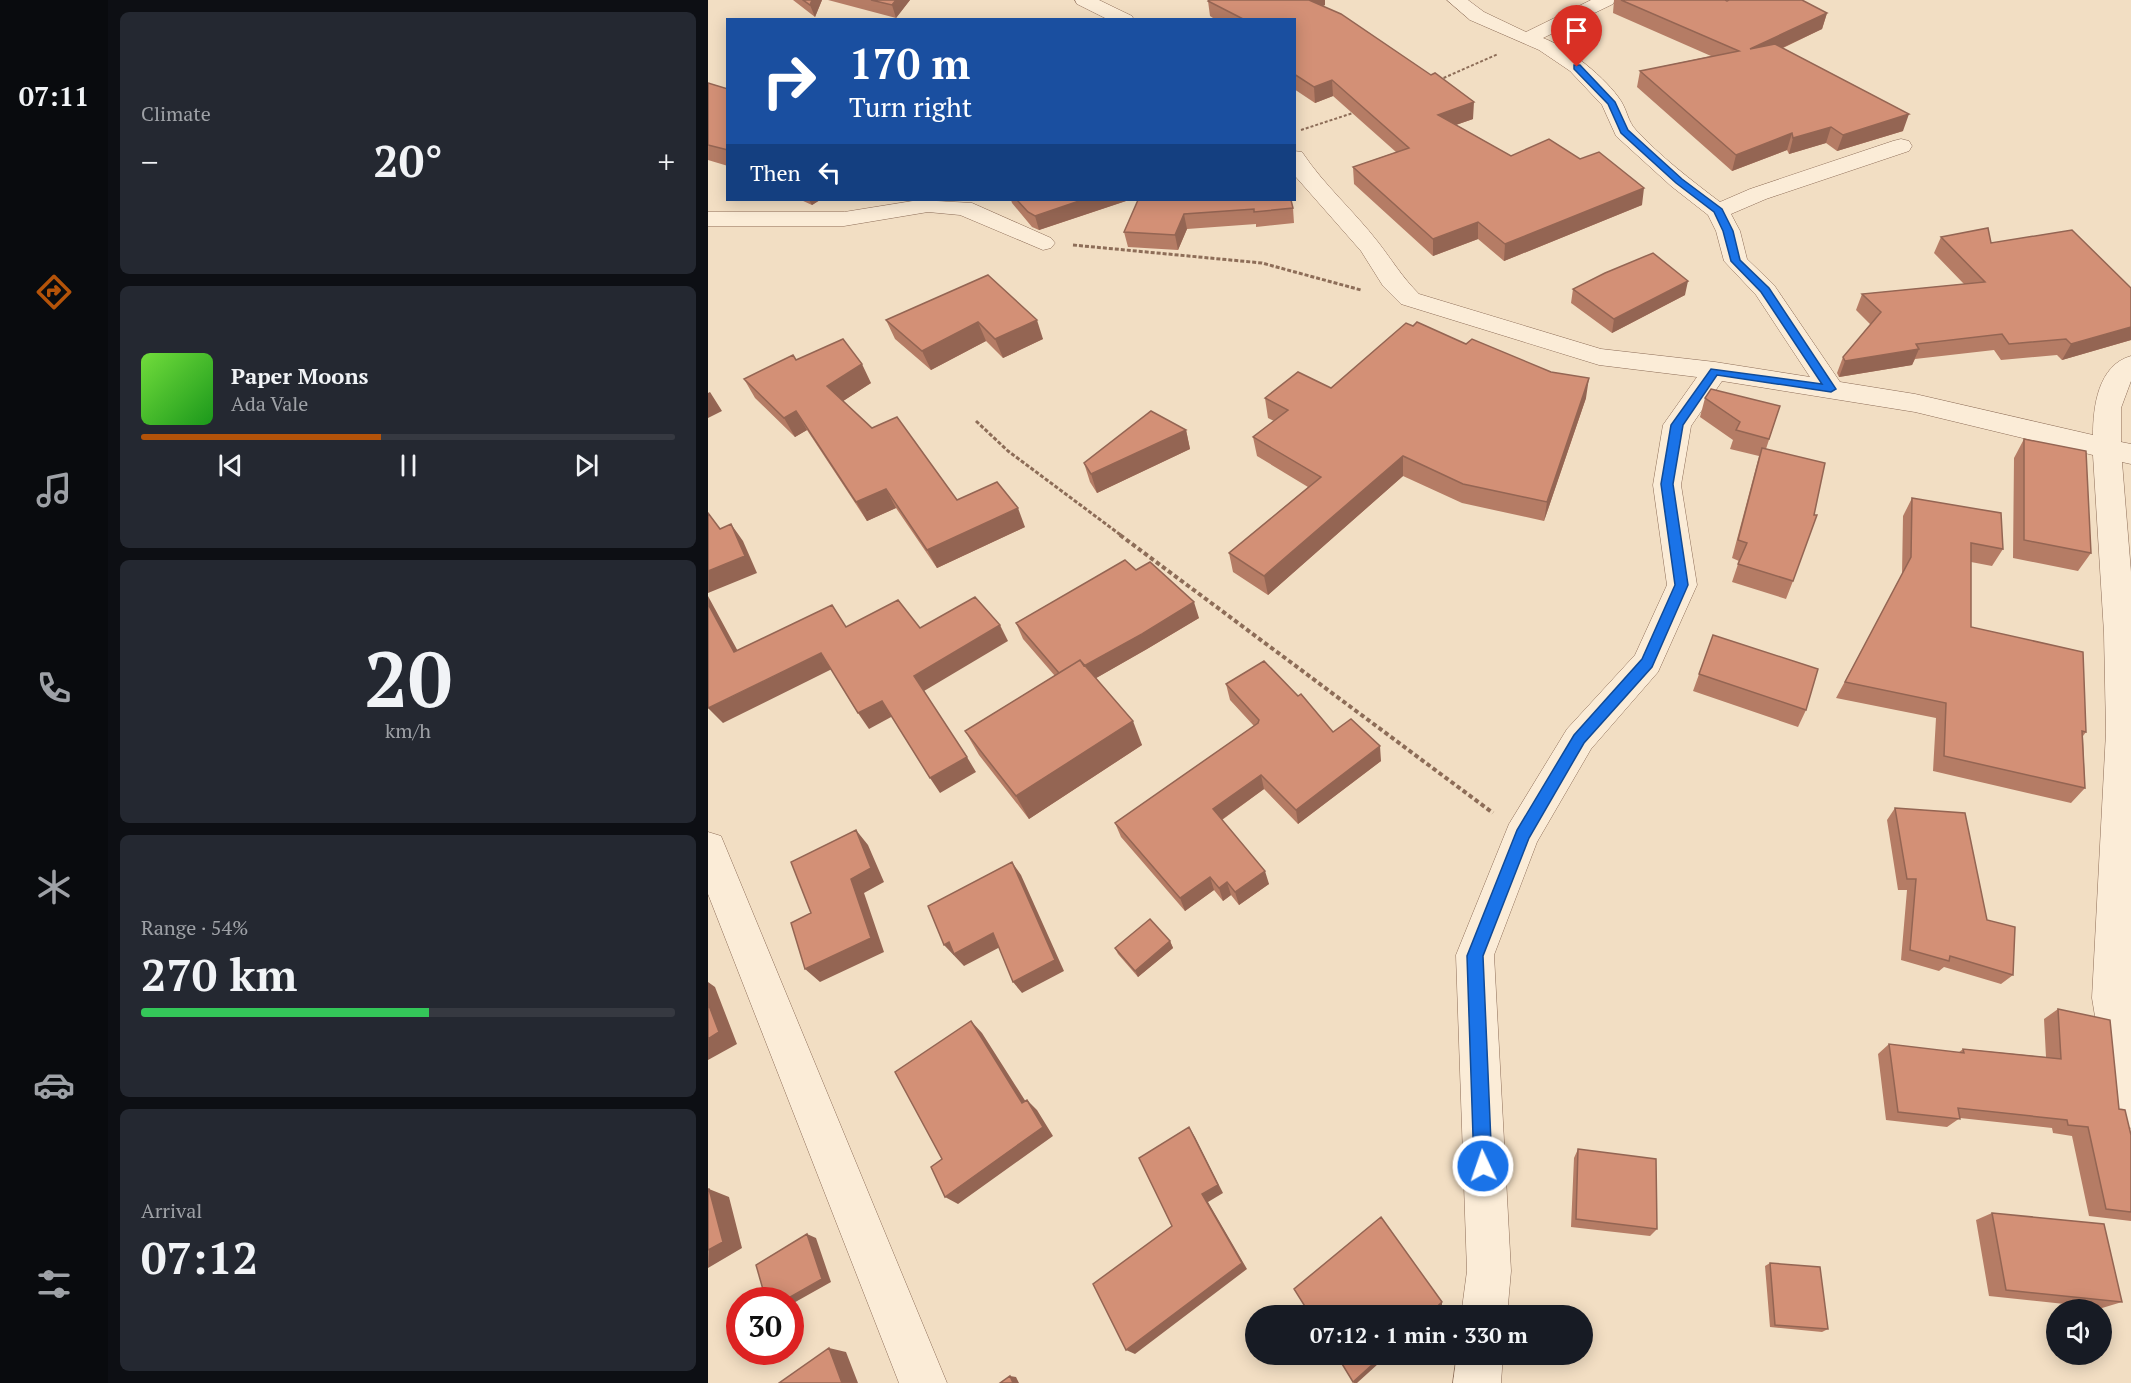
<!DOCTYPE html>
<html lang="en">
<head>
<meta charset="utf-8">
<style>
	body { margin:0; font-family:"PT Serif",serif; background:#242831; color:#f1f3f6; height:100vh; display:flex; flex-direction:column; font-size:22px; white-space:nowrap }
	* { box-sizing:border-box; margin:0 }
	p { font-size:20px; color:#9ea1a6 }
	.icon { flex:none; width:33px; height:33px; fill:none; stroke:currentColor; stroke-width:2; stroke-linecap:round; stroke-linejoin:round }
	.map { position:relative; flex:1; overflow:hidden }
	.details { display:flex; flex-direction:column; gap:12px; padding:12px; background:#0d0f14; width:600px }
	.details>* { flex:none }
	.banner { position:absolute; left:18px; top:18px; width:570px; height:183px; border-radius:0px; box-shadow:0 3px 15px #0003; background:#1a4fa0; color:#fff; overflow:hidden }
	.buttons { position:absolute; left:1338px; top:1299px; display:grid; gap:12px }
	.buttons a { display:grid; place-items:center; width:66px; height:66px; border-radius:50%; background:#171b24; box-shadow:0 3px 15px #0003; font-size:30px }
	.speed { position:absolute; left:18px; top:1287px; display:flex; gap:12px; font-size:30px; font-weight:700; text-align:center }
	.speed>* { display:grid; place-content:center; width:78px; height:78px; border-radius:50%; background:#171b24; box-shadow:0 3px 15px #0003; line-height:1 }
	.speed .limit { border:9px solid #d22; background:#fff; color:#111 }
	.pin { position:absolute; display:grid; place-items:center; width:51px; height:51px; color:#fff; margin:-62px -26px; border-radius:50% 50% 50% 0; rotate:-45deg; box-shadow:0 0 6px #0007 }
	.pin .icon { rotate:45deg }
	.me { position:absolute; width:66px; margin:-33px; rotate:357deg; stroke-linejoin:round; filter:drop-shadow(0 0 4px #0008) }
	.turn { display:flex; align-items:center; gap:21px; height:126px; padding:0 24px; font-size:27px }
	.turn .icon { width:78px; height:78px; stroke-width:2.5 }
	.turn b { display:block; font-size:42px; line-height:51px }
	.then { display:flex; align-items:center; height:57px; padding:0 24px; background:#0003; gap:12px; font-size:22px }
	.big { font-size:45px; font-weight:700; line-height:1.1 }
	.details .card { flex:1; display:flex; flex-direction:column; justify-content:center; gap:9px; min-width:0; padding:0 21px; border-radius:9px; background:#242831 }
	.details .dial { align-items:center; gap:0 }
	.dial b { font-size:78px; line-height:1 }
	.song { display:flex; align-items:center; gap:18px }
	.cover { width:72px; height:72px; border-radius:9px; background:linear-gradient(135deg,hsl(100 70% 55%),hsl(120 70% 35%)) }
	.played { height:6px; border-radius:3px; background:linear-gradient(90deg,#b45309 45%,#363941 45%) }
	.keys { display:flex; justify-content:space-around; direction:ltr }
	.heat { display:flex; justify-content:space-between; align-items:center; font-size:33px; direction:ltr }
	.charge { height:9px; border-radius:4px; background:linear-gradient(90deg,#34c759 54%,#363941 0) }
	.trip { position:absolute; left:537px; top:1305px; width:348px; height:60px; border-radius:30px; background:#171b24; box-shadow:0 3px 15px #0003; font-weight:700; line-height:60px; text-align:center }
	main { display:flex; flex:1; min-height:0 }
	.menu { display:flex; flex-direction:column; width:108px; justify-content:space-around; align-items:center; background:#090b0e; color:#9ea1a6 }
	.menu .icon { width:42px; height:42px }
	.menu .active { color:#b45309 }
	.menu b { font-size:27px; color:#f1f3f6 }
	.map>svg:first-child { display:block }
	.lines { fill:none; stroke-linecap:round; stroke-linejoin:round }
	.minor-casing { stroke:#8d6d58; stroke-width:1 }
	.path-far2 { stroke:#8d6d58; stroke-width:2; stroke-dasharray:3 2; stroke-linecap:butt }
	.path-far1 { stroke:#8d6d58; stroke-width:3; stroke-dasharray:4 2; stroke-linecap:butt }
	.path { stroke:#8d6d58; stroke-width:4; stroke-dasharray:4.5 3; stroke-linecap:butt }
	.minor { fill:#fbecd7; fill-rule:evenodd }
	.wall { fill:#b57c65 }
	.shaded-wall { fill:#946553 }
	.building { fill:#d39076; stroke:#946553; stroke-width:1.5 }
	.route { fill:#1a73e8; stroke:#114b97; stroke-width:1.5 }
</style>
</head>
<body>
<main>
<nav class="menu">
<b>07:11</b>
<svg class="icon active" aria-label="directions" viewBox="0 0 24 24"><path d="M12 3l9 9-9 9-9-9zM9 14v-3h6M13 9l2 2-2 2"/></svg>
<svg class="icon" aria-label="music" viewBox="0 0 24 24"><path d="M9 18V5l10-2v13"/><circle cx="6" cy="18" r="3"/><circle cx="16" cy="16" r="3"/></svg>
<svg class="icon" aria-label="phone" viewBox="0 0 24 24"><path d="M5 4h4l2 5-3 2q2 4 5 5l2-3 5 2v4C11 20 4 13 5 4z"/></svg>
<svg class="icon" aria-label="climate" viewBox="0 0 24 24"><path d="M12 3v18M4 7l16 10M4 17L20 7"/></svg>
<svg class="icon" aria-label="car" viewBox="0 0 24 24"><path d="M5 17H2v-5l4-1 3-4h7l3 4 3 1v5h-3M9 17h6M6 11h13"/><circle cx="7" cy="17" r="2"/><circle cx="17" cy="17" r="2"/></svg>
<svg class="icon" aria-label="filters" viewBox="0 0 24 24"><path d="M4 7h16M4 17h16"/><circle cx="9" cy="7" r="2"/><circle cx="15" cy="17" r="2"/></svg>
</nav>
<section class="details">
<div class="card"><p>Climate</p>
<div class="heat"><a>−</a><b class="big">20°</b><a>+</a></div>
</div>
<div class="card">
<div class="song"><i class="cover"></i><div><b>Paper Moons</b><p>Ada Vale</p></div></div>
<div class="played"></div>
<div class="keys"><svg class="icon" aria-label="previous" viewBox="0 0 24 24"><path d="M18 5L8 12l10 7zM5 5v14"/></svg><svg class="icon" aria-label="pause" viewBox="0 0 24 24"><path d="M8 5v14M16 5v14"/></svg><svg class="icon" aria-label="next" viewBox="0 0 24 24"><path d="M6 5l10 7-10 7zM19 5v14"/></svg></div>
</div>
<div class="card dial"><b>20</b><p>km/h</p></div>
<div class="card"><p>Range · 54%</p><b class="big">270 km</b><div class="charge"></div></div>
<div class="card"><p>Arrival</p><b class="big">07:12</b></div>
</section>
<div class="map">
<svg width="1423" height="1383" viewBox="0 0 1423 1383">
	<rect width="100%" height="100%" fill="#f2dec3"/>
	<g class="lines">
		<!-- minor casing -->
		<g class="minor-casing">
			<path id="minor" d="M367 0H391L424 16 426 20H401L369 4Z
				M739 0H760L776 12 818 32 883 0H907L905 4 835 38C860 47 899 79 913 101 919 110 920 122 928 130 953 157 983 180 1012 202L1042 189 1185 141 1193 139 1201 141 1204 146 1201 151 1058 199 1023 214 1032 231 1039 259 1066 285 1132 382 1207 394 1385 435C1385 407 1390 365 1423 356V381L1413 408V442L1423 444V464L1414 462 1423 572V1128L1408 1122 1402 1107 1384 998 1398 732 1396 633 1385 455 1207 412 1014 381 983 426 973 485 989 585 950 672 883 749 829 842 786 955 803 1271 799 1316H753L759 1271 748 955 801 824 859 729 927 655 959 585 945 485 955 425 989 377 891 365 693 304 675 286 653 251 587 176 586 151 594 152C616 185 646 211 670 242 684 260 694 277 711 294L893 349 1007 362 1102 377 1048 295 1016 261 1008 231 1000 215 963 186 908 136 894 105 862 71 831 50 762 20Z
				M211 200 264 203 343 238 347 243 343 248 335 250 252 215 220 212 136 226H0V212H136Z
				M0 832 13 836 18 848 239 1383H191L0 894Z
				M749 1354H795L793 1383H745Z"/>
		</g>
		<!-- path-far2 -->
		<path class="path-far2" d="M731 80 790 54
			M593 130 648 112"/>
		<!-- path-far1 -->
		<path class="path-far1" d="M365 245 554 263 653 290
			M268 421 300 451 414 536"/>
		<!-- path -->
		<path class="path" d="M412 535 785 813"/>
		<!-- minor -->
		<use href="#minor" class="minor"/>
	</g>
	<!-- wall -->
	<path class="wall" d="M85 0H114L107 17Z
		M120 0H202L188 18Z
		M501 0H617V5L615 6 765 119 748 125 803 156 934 205 796 261 770 239 725 256 646 184 645 167 688 152 625 96 607 103 586 89V20H508L502 16 500 1Z
		M906 0H1017L1119 13 1114 29 1075 48 1195 131 1129 151 1118 143 1081 154 1079 150 1024 171 929 87 932 71 1003 56 905 13Z
		M0 83 20 89V166L0 160Z
		M93 200H112L104 205Z
		M303 200H421L331 230 324 227 304 203Z
		M430 200 585 208 586 223 548 227V224L479 229 470 250 420 247 416 232Z
		M1233 237 1283 243 1423 288V340L1354 360 1349 355 1293 360 1286 350 1207 359 1204 365 1131 377 1129 373 1135 357 1163 325 1148 310 1154 294 1256 284 1226 253Z
		M280 275 335 339 295 358 278 341 223 370 187 339 178 320Z
		M865 289 977 295 904 333 863 303Z
		M88 360 163 383 135 401 164 428 249 500 317 527 229 568 188 508 159 521 99 430 87 437 47 398 36 379Z
		M623 388 878 398 836 521 754 503 695 476 560 595 525 572 521 553 600 487 549 456 545 437 566 421 560 418 557 398Z
		M997 398 1072 406 1058 449 1085 581 1078 599 1024 582 1031 561 1024 558 1051 456 1022 449 1025 440 992 417Z
		M478 430 482 449 389 493 382 482 376 463Z
		M1316 439 1383 553 1370 571 1305 558 1306 458Z
		M1204 498 1295 549 1284 566 1263 562V627L1378 732 1375 736 1377 788 1363 803 1225 771 1228 718 1128 698 1194 575 1195 516Z
		M428 570 491 618 439 649 388 678 434 745 321 819 271 755 257 731 347 676 315 639 308 623Z
		M1005 635 1098 710 1090 727 985 691Z
		M518 684 625 732 673 761 590 824 556 789 514 820 561 884 531 905 523 895 515 901 506 890 477 911 413 837 407 823 546 726 522 700Z
		M1187 808 1279 920 1305 975 1293 984 1236 967 1231 971 1193 960 1199 890H1190L1179 820Z
		M462 941 465 948 430 977 410 954 407 948Z
		M1350 1009 1411 1109 1423 1135V1221L1381 1216 1364 1136 1345 1133 1344 1128 1252 1118 1239 1127 1178 1120 1170 1054 1181 1044 1250 1053 1255 1049 1338 1057 1336 1019Z
		M870 1149 949 1229 942 1236 863 1227 866 1158Z
		M1284 1213 1414 1302 1394 1308 1281 1296 1268 1220Z
		M1062 1263 1120 1329 1114 1332 1062 1327 1057 1266Z"/>
	<!-- shaded-wall -->
	<path class="shaded-wall" d="M104 0H114L107 17 102 5Z
		M188 0H202L188 18 184 5Z
		M595 0H617V5L596 13Z
		M1119 13 1114 29 1038 65 1042 49Z
		M624 80 625 96 607 103 606 87Z
		M766 102 765 119 730 131V115Z
		M1201 114 1195 131 1129 151 1135 135Z
		M1123 127 1118 143 1081 154 1085 138Z
		M1084 133 1079 150 1024 171 1028 155Z
		M936 188 934 205 796 261 797 244Z
		M101 200H112L104 205Z
		M374 200H421L331 230 327 216Z
		M476 214 479 229 470 250 467 235Z
		M770 222V239L725 256V239Z
		M980 281 977 295 904 333 906 319Z
		M329 320 335 339 295 358 287 339Z
		M270 322 278 341 223 370 214 351Z
		M1423 327V340L1354 360 1363 344Z
		M1211 349 1204 365 1131 377 1137 361Z
		M154 364 163 383 129 405 119 386Z
		M881 378 878 398 836 521 839 502Z
		M2 392 14 411 0 418V393Z
		M88 411 99 430 87 437 76 418Z
		M478 430 482 449 389 493 383 474Z
		M695 456V476L560 595 556 576Z
		M178 489 188 508 159 521 148 502Z
		M310 508 317 527 229 568 219 550Z
		M23 524 35 541 49 573 0 593V571Z
		M0 596 39 668 26 652 0 604Z
		M486 602 491 618 439 649 362 693 355 677Z
		M292 625 300 641 216 691 206 676Z
		M113 653 124 669 15 723 0 708Z
		M174 701 185 716 161 729 150 713Z
		M425 721 434 745 321 819 308 796Z
		M672 746 673 761 590 824 588 810Z
		M259 757 268 772 232 793 222 778Z
		M553 775 556 789 509 823 505 809Z
		M148 830 160 845 176 882 156 893 176 952 112 982 97 969 143 879Z
		M304 862 313 875 356 971 314 993 305 982Z
		M557 871 561 884 531 905 527 892Z
		M502 877 506 890 477 911 472 898Z
		M519 882 523 895 515 901 511 888Z
		M285 933 294 946 256 966 236 945 241 942Z
		M462 941 465 948 430 977 427 971Z
		M0 982 7 987 29 1044 0 1060Z
		M263 1021 274 1033 325 1113 314 1103Z
		M319 1100 329 1110 345 1136 250 1204 237 1197Z
		M481 1127 487 1137 515 1193 500 1202 539 1269 427 1354 418 1350 494 1194Z
		M1 1189 21 1197 34 1248 0 1268Z
		M99 1234 108 1238 123 1282 82 1305V1300H77Z
		M734 1302V1307L725 1316H719Z
		M121 1348 138 1352 150 1383H134Z
		M676 1354H681L649 1383H646L645 1382Z
		M302 1376 308 1377 311 1383H305Z"/>
	<!-- building -->
	<path class="building" d="M95 0H104L102 5Z
		M163 0H188L184 5Z
		M501 0H601L633 14 723 75 727 73 766 102 730 115 803 156 841 139 872 159 891 152 936 188 797 244 770 222 725 239 645 167 701 148 624 80 606 87 586 74V20H537L500 1Z
		M913 0H1017L1019 1 1021 0H1094L1119 13 1042 49 1067 44 1201 114 1135 135 1123 127 1085 138 1084 133 1028 155 932 71 1031 51Z
		M0 83 20 89V150L0 145Z
		M309 200H374L327 216 320 212Z
		M430 200H583L585 208 546 212V209L476 214 467 235 416 232Z
		M1280 228 1283 243 1364 230 1423 288V327L1363 344 1358 339 1301 344 1294 334 1208 344 1211 349 1137 361 1135 357 1173 312 1154 294 1277 282 1233 237Z
		M945 253 980 281 906 319 865 289 897 273Z
		M280 275 329 320 287 339 270 322 214 351 178 320Z
		M709 322 758 344 764 339 843 372 881 378 839 502 755 484 695 456 556 576 521 553 613 477 545 437 580 410 557 398 590 372 623 388 698 323 705 326Z
		M135 339 154 364 119 386 164 428 189 417 249 500 289 482 310 508 219 550 178 489 148 502 88 411 76 418 36 379 85 355 88 360Z
		M1003 389 1072 406 1061 439 1028 430 1032 422 997 398Z
		M443 411 478 430 383 474 376 463Z
		M1316 439 1378 451 1383 553 1316 540Z
		M1054 448 1117 463 1106 515H1109L1085 581 1030 564 1039 543 1030 540Z
		M1204 498 1293 513 1295 549 1263 543V627L1375 652 1378 732 1374 731 1377 788 1236 756 1238 703 1137 682 1203 557Z
		M0 513 12 529 23 524 37 556 0 571Z
		M417 560 428 570 442 562 486 602 434 634 376 666 372 660 351 673 308 623Z
		M267 597 292 625 206 676 259 757 222 778 174 701 150 713 113 653 0 708V604L26 652 124 605 138 627 190 600 212 628Z
		M1005 635 1110 669 1098 710 991 674Z
		M372 660 425 721 308 796 257 731Z
		M556 661 590 696 593 694 625 732 643 719 672 746 588 810 553 775 505 809 557 871 527 892 519 882 511 888 502 877 472 898 407 823 550 723 551 720 518 684Z
		M1187 808 1257 813 1279 920 1307 927 1305 975 1242 956 1241 961 1202 950 1208 879H1199Z
		M148 830 163 868 143 879 163 938 97 969 83 923 103 913 83 862Z
		M304 862 347 960 305 982 285 933 246 954 241 942 236 945 220 906Z
		M442 919 462 941 427 971 407 948Z
		M0 1003 11 1032 0 1039Z
		M1350 1009 1402 1020 1411 1109 1417 1110 1423 1135V1212L1398 1209 1380 1127 1360 1125 1359 1120 1250 1108 1252 1119 1190 1112 1181 1044 1256 1053 1255 1049 1353 1059Z
		M263 1021 314 1103 319 1100 335 1127 237 1197 223 1167 234 1159 187 1072Z
		M481 1127 510 1185 494 1194 534 1263 418 1350 385 1284 464 1226 431 1158Z
		M870 1149 948 1159 949 1229 868 1219Z
		M0 1189H1L15 1242 0 1250Z
		M1284 1213 1396 1224 1414 1302 1298 1290Z
		M673 1217 734 1302 719 1316H603L586 1289Z
		M99 1234 114 1279 77 1300H58L48 1265Z
		M1062 1263 1112 1267 1120 1329 1067 1325Z
		M121 1348 134 1383H71Z
		M628 1354H676L645 1382Z
		M302 1376 305 1383H292Z"/>
	<!-- route -->
	<path class="route" d="M866 65H872L907 102 920 130 974 179 1014 209 1025 231 1032 260 1061 288 1128 389 1123 392 1009 375 975 425 965 484 980 585 944 667 876 743 821 838 775 956 784 1166 781 1173 775 1175 769 1173 766 1166 759 956 809 830 866 735 934 659 967 585 953 484 963 425 1003 369 1114 384 1053 292 1023 261 1015 231 1006 212 968 183 913 133 900 104 866 69Z"/>
</svg>
<div class="buttons">
<a><svg class="icon" aria-label="sound" viewBox="0 0 24 24"><path d="M4 9h4l5-4v14l-5-4H4zM17 9q2 3 0 6"/></svg></a>
</div>
<div class="speed"><div class="limit">30</div></div>
<div class="pin" style="left:869px;top:67px;background:#d93025"><svg class="icon" aria-label="arrive" viewBox="0 0 24 24"><path d="M6 21V4h12l-3 4 3 4H6"/></svg></div>
<svg class="me" style="left:775px;top:1166px" viewBox="-20 -20 40 40"><circle r="17" fill="#1a73e8" stroke="#fff" stroke-width="3"/><path d="M0-11L8 9 0 5-8 9z" fill="#fff"/></svg>
<div class="trip">07:12 · 1 min · 330 m</div>
<div class="banner">
<div class="turn"><svg class="icon" aria-label="right" viewBox="0 0 24 24"><path d="M7 20v-9h11M14 6l5 5-5 5"/></svg><div><b>170 m</b>Turn right</div></div>
<div class="then">Then<svg class="icon" aria-label="left" viewBox="0 0 24 24"><path d="M17 20v-9H6M10 6l-5 5 5 5"/></svg></div>
</div>
</div>
</main>
</body>
</html>
